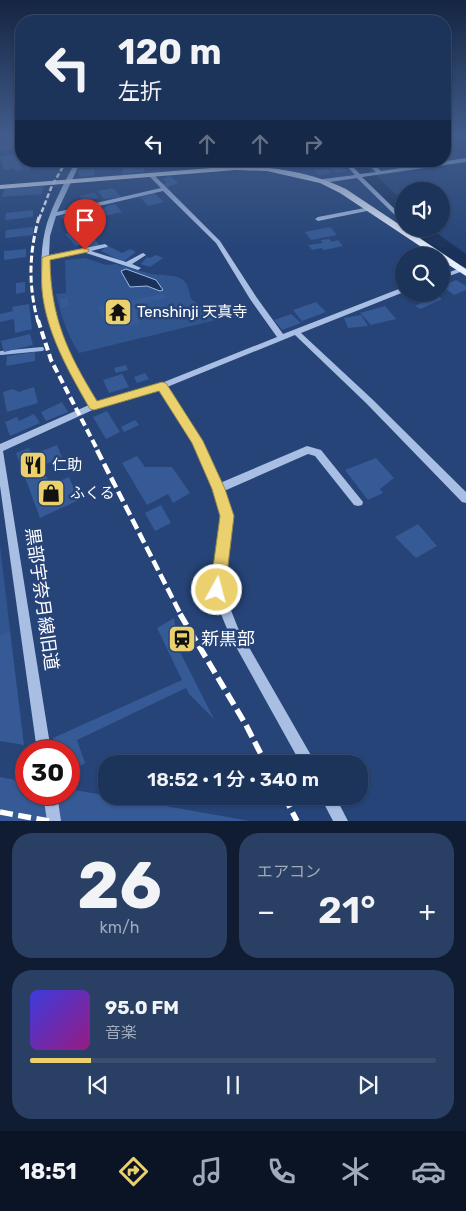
<!DOCTYPE html>
<html lang="ja">
<head>
<meta charset="utf-8">
<style>
	body { margin:0; font-family:Rubik,"Noto Sans JP",sans-serif; background:#293f63; color:#f1f3f6; height:100vh; display:flex; flex-direction:column; font-size:19px; white-space:nowrap }
	* { box-sizing:border-box; margin:0 }
	p { font-size:16px; color:#a0aabb }
	.icon { flex:none; width:28px; height:28px; fill:none; stroke:currentColor; stroke-width:2; stroke-linecap:round; stroke-linejoin:round }
	.map { position:relative; height:821px; overflow:hidden }
	.drawer { display:flex; flex-direction:column; gap:12px; padding:12px; background:#0f1c32; flex:1 }
	.drawer>* { flex:none }
	.hud { position:absolute; left:15px; top:15px; width:436px; height:152px; border-radius:20px; box-shadow:0 1px 4px #0004,0 0 0 1px #3a4e70; background:#1c335a; color:#f1f3f6; overflow:hidden }
	.tools { position:absolute; left:395px; top:182px; display:grid; gap:10px }
	.tools a { display:grid; place-items:center; width:55px; height:55px; border-radius:50%; background:#1c335a; box-shadow:0 1px 4px #0004,0 0 0 1px #3a4e70; font-size:25px }
	.speed { position:absolute; left:15px; top:740px; display:flex; gap:10px; font-size:25px; font-weight:700; text-align:center }
	.speed>* { display:grid; place-content:center; width:65px; height:65px; border-radius:50%; background:#1c335a; box-shadow:0 1px 4px #0004,0 0 0 1px #3a4e70; line-height:1 }
	.speed .limit { border:8px solid #d22; background:#fff; color:#111 }
	.pin { position:absolute; display:grid; place-items:center; width:42px; height:42px; color:#fff; margin:-51px -21px; border-radius:50% 50% 50% 0; rotate:-45deg; box-shadow:0 0 5px #0007 }
	.pin .icon { rotate:45deg }
	.me { position:absolute; width:55px; margin:-28px; rotate:7deg; stroke-linejoin:round; filter:drop-shadow(0 0 4px #0008) }
	.turn { display:flex; align-items:center; gap:18px; height:105px; padding:0 20px; font-size:22px }
	.turn .icon { width:65px; height:65px; stroke-width:2.5 }
	.turn b { display:block; font-size:35px; line-height:42px }
	.lanes { display:flex; align-items:center; height:48px; padding:0 20px; background:#0003; justify-content:center; gap:25px; direction:ltr }
	.lanes .off { opacity:.35 }
	.big { font-size:38px; font-weight:600; line-height:1.1 }
	.drawer .tile { flex:1; display:flex; flex-direction:column; justify-content:center; gap:8px; min-width:0; padding:0 18px; border-radius:20px; background:#293f63 }
	.drawer .dial { align-items:center; gap:0 }
	.dial b { font-size:65px; line-height:1 }
	.song { display:flex; align-items:center; gap:15px }
	.cover { width:60px; height:60px; border-radius:8px; background:linear-gradient(135deg,hsl(240 70% 55%),hsl(310 70% 35%)) }
	.played { height:5px; border-radius:2px; background:linear-gradient(90deg,#ebd06e 15%,#3a4e70 15%) }
	.keys { display:flex; justify-content:space-around; direction:ltr }
	.heat { display:flex; justify-content:space-between; align-items:center; font-size:28px; direction:ltr }
	.drawer .tiles { flex:1; display:grid; gap:12px; grid-template-columns:1fr 1fr }
	.tile:last-child { grid-column:span 2 }
	.trip { position:absolute; left:98px; top:755px; width:270px; height:50px; border-radius:20px; background:#1c335a; box-shadow:0 1px 4px #0004,0 0 0 1px #3a4e70; font-weight:600; line-height:50px; text-align:center }
	.tabs { display:flex; height:80px; justify-content:space-around; align-items:center; background:#0b1424; color:#a0aabb }
	.tabs .icon { width:35px; height:35px }
	.tabs .active { color:#ebd06e }
	.tabs b { font-size:22px; color:#f1f3f6 }
	.map>svg:first-child { display:block }
	.green { fill:#31558f }
	.water { fill:#1a3159; stroke:#9db9e3 }
	.lines { fill:none; stroke-linecap:round; stroke-linejoin:round }
	.stream { stroke:#9db9e3; stroke-width:4 }
	.river { fill:#1a3159; fill-rule:evenodd }
	.building { fill:#365a95 }
	.minor { fill:#a8bfe3; fill-rule:evenodd }
	.major { fill:#e7eefc; fill-rule:evenodd }
	.rail-far4 { stroke:#fff; stroke-width:2.5; stroke-dasharray:5 2.5; stroke-linecap:butt }
	.rail-far3 { stroke:#fff; stroke-width:3; stroke-dasharray:7 3; stroke-linecap:butt }
	.rail-far2 { stroke:#fff; stroke-width:4; stroke-dasharray:8 4; stroke-linecap:butt }
	.rail-far1 { stroke:#fff; stroke-width:4.5; stroke-dasharray:11 4.5; stroke-linecap:butt }
	.rail { stroke:#fff; stroke-width:5.5; stroke-dasharray:13 5.5; stroke-linecap:butt }
	.route { fill:#ebd06e; stroke:#998748 }
	.labels { text-anchor:middle; dominant-baseline:central; stroke-width:5; stroke-linejoin:round; paint-order:stroke }
	.poi-label { font-size:15px; fill:#fff; stroke:#264478; text-anchor:start }
	.near-street-label { font-size:18px; fill:#fff; stroke:#264478 }
	.near-poi-label { font-size:18px; fill:#fff; stroke:#264478; text-anchor:start }
</style>
</head>
<body>
<div class="map">
<svg width="466" height="821" viewBox="0 0 466 821">
	<rect width="100%" height="100%" fill="#264478"/>
	<!-- green -->
	<path class="green" d="M85 258 106 265 116 264 151 274 175 276 182 279 187 284 191 299 210 313 216 320 79 353C67 335 61 315 56 294L66 293 65 260Z
		M0 545 10 631 0 635Z"/>
	<!-- water -->
	<path class="water" d="M126 269 156 280 163 290 160 291 147 286 130 287 122 273 121 271Z"/>
	<g class="lines">
		<!-- stream -->
		<path class="stream" d="M1 353 42 349"/>
		<!-- river -->
		<path class="river" d="M346 161H361L404 202V216L398 214Z
			M413 229H431L466 254V267C452 264 421 241 413 229Z"/>
	</g>
	<!-- building -->
	<path class="building" d="M0 143H16L19 147 0 151Z
		M16 154 23 169 16 171 14 168 4 170 0 156Z
		M22 161H52L54 164 26 170Z
		M162 161H173L175 166 157 168 155 165 163 164Z
		M215 162 216 166 199 168 198 164Z
		M134 164 135 169 143 168 145 172 122 174 123 165Z
		M338 164 347 171 336 173 327 166Z
		M327 168 332 172 319 175 314 170Z
		M94 169V176L79 177V170Z
		M170 176 179 183 167 187 163 184 167 183 162 179Z
		M44 186 42 194 2 197 4 189Z
		M113 188 121 197 104 199 98 191Z
		M94 193 98 198 84 202 79 196Z
		M154 193 164 202 148 206 140 197Z
		M115 204 122 212 105 216 100 211 107 206Z
		M97 209 102 216 87 220 82 212Z
		M33 210V217L5 220 6 213Z
		M75 212 83 222 67 226 61 216Z
		M84 224 99 245 89 247 86 243 76 246 65 234 68 233 66 229Z
		M33 227V235L5 238 6 230Z
		M330 227 337 235 311 240 305 232Z
		M329 239 332 242 338 240 343 246 324 250 321 248 312 250 308 245 322 243 321 240Z
		M108 246 122 253 130 249 136 252 123 262 101 251Z
		M26 249V257L4 260V251Z
		M156 255 163 258 150 267 141 264 147 257 150 258Z
		M456 280 466 286V290L454 295 442 286Z
		M25 282V292L16 294V283Z
		M164 293 167 298 145 303 148 308 135 312 140 324 124 327 118 319 104 322 98 307 123 301 127 308 133 307 131 301Z
		M429 294H435L442 299 421 309 415 306 423 302 420 299Z
		M67 297 69 306 61 308 60 299Z
		M316 302 326 312 302 321 293 310Z
		M29 304 32 329 15 333 14 319 0 322V314L13 311 12 307Z
		M183 304 186 309 172 313 168 308Z
		M385 306 396 319 371 325 360 313Z
		M291 314 301 323 282 330 274 320Z
		M361 315 368 326 348 328 344 318Z
		M30 334 33 345 4 352 1 341Z
		M35 352V361L6 366 7 356Z
		M126 365 128 370 116 373 114 368Z
		M145 373 149 379 137 383 134 377Z
		M122 374 129 387 109 393 103 380Z
		M34 387 38 403 7 412 3 392 13 389 19 392Z
		M62 402 68 412 46 421 41 412Z
		M107 411 120 432 106 439 93 417Z
		M34 414 40 423 10 436 5 422 17 417 19 421Z
		M135 420 139 425 124 432 121 427Z
		M57 445 62 457 42 466 50 485 69 477 79 500 40 518 16 453 29 448 32 455Z
		M137 456 145 467H172L190 493 173 503 168 494 147 505 122 463Z
		M376 458 394 478 380 489 383 493 368 500 345 470Z
		M161 505 171 523 155 531 145 513Z
		M418 524 437 546 416 558 395 537Z
		M174 618 179 650 214 719 189 694 186 688 77 740 85 763 69 772V751H56L53 738 182 680 157 628Z
		M10 631 24 745 0 741V635Z
		M0 777 26 782V794H69V789L250 821H0Z"/>
	<g class="lines">
		<!-- minor -->
		<path class="minor" d="M460 136H465L466 140Z
			M466 158V162L362 177 404 218V224L357 178 323 183 320 181 323 179 355 175 342 161H347L360 174 376 172 365 161H370L381 171Z
			M76 161H81L57 212 161 188 148 175 153 174 220 241 257 298 283 334 404 287V292L301 333 372 399 466 492V503L462 502 366 403 295 335 167 387 200 438 220 483 307 446 321 450 363 502 362 505 358 506 354 505 315 456 308 454 224 491 232 516 223 590 238 628 316 764H301L230 636 211 590 222 516 213 489 193 442 160 390 97 408 3 451 51 751H37L0 486V444L89 405C58 351 29 286 47 223 54 202 65 181 76 161ZM163 191 216 243 250 299 277 337 159 384 96 402C70 358 48 311 49 259L83 252 138 270 141 268 132 264 146 255 143 253 141 254 126 262 91 251 107 247 108 246 105 244 49 255 50 236 56 216Z
			M252 161H260L238 169 233 168Z
			M370 207 372 208V210L318 221 315 219 318 217Z
			M461 268 464 270 463 271 441 279V275Z
			M43 794H57L61 821H47Z
			M320 796H335L348 821H333Z"/>
		<!-- major -->
		<path class="major" d="M236 166C275 167 311 172 346 189L466 269V276L441 260V256H435L340 193 320 183 267 171 236 170 0 189V185Z"/>
		<!-- rail-far4 -->
		<path class="rail-far4" d="M39 219 51 188 66 161"/>
		<!-- rail-far3 -->
		<path class="rail-far3" d="M38 322C28 285 29 253 39 217"/>
		<!-- rail-far2 -->
		<path class="rail-far2" d="M38 320 51 360 98 451"/>
		<!-- rail-far1 -->
		<path class="rail-far1" d="M97 450 181 615"/>
		<!-- rail -->
		<path class="rail" d="M180 614 246 725 266 764
			M284 796 297 821
			M0 812 49 821"/>
	</g>
	<!-- sky -->
	<linearGradient id="sky" x2="0" y2="1"><stop stop-color="#152542"/><stop offset="0.54" stop-color="#415c8b"/><stop offset="1" stop-color="#415c8b" stop-opacity="0"/></linearGradient>
	<rect width="466" height="251" fill="url(#sky)"/>
	<!-- route -->
	<path class="route" d="M85 248 89 250 88 252 50 260C51 318 67 352 97 401L162 382 166 383 203 441 225 489 234 516 225 590 223 595 217 597 212 595 210 590 220 516 212 489 192 443 159 391 94 410 90 409C69 372 46 333 42 290 41 279 42 268 42 258L46 256Z"/>
	<!-- icons -->
	<defs>
		<g id="temple-square" transform="scale(1.4375)"><rect x="-9" y="-9" width="18" height="18" rx="4" fill="#ebd06e" stroke="#264478"/><path d="M0-6L5-2H3V0L6.5 2.5H4V6H1.5V3h-3V6H-4V2.5H-6.5L-3 0V-2H-5Z" fill="#111"/></g>
		<g id="restaurant-square" transform="scale(1.4375)"><rect x="-9" y="-9" width="18" height="18" rx="4" fill="#ebd06e" stroke="#264478"/><path d="M-5-6h1v4h1v-4h1v4h1v-4h1v5L-1.5 .5V6h-2V.5L-5-1ZM5-6V6H3V1.5H1.5Q1.5-4 5-6Z" fill="#111"/></g>
		<g id="shop-square" transform="scale(1.4375)"><rect x="-9" y="-9" width="18" height="18" rx="4" fill="#ebd06e" stroke="#264478"/><path d="M-5-2.5h2.3a2.7 3.5 0 0 1 5.4 0H5L5.5 6h-11ZM-1.5-2.5h3a1.5 2.3 0 0 0-3 0Z" fill="#111"/></g>
		<g id="station-square" transform="scale(1.4375)"><rect x="-9" y="-9" width="18" height="18" rx="4" fill="#ebd06e" stroke="#264478"/><path d="M-3-6H3Q5-6 5-4V2Q5 4 3 4L4.5 6H3L1.5 4h-3L-3 6H-4.5L-3 4Q-5 4-5 2V-4Q-5-6-3-6ZM-3.5-4v3h7v-3ZM-3.5 1v1.5H-2V1ZM2 1v1.5H3.5V1Z" fill="#111"/></g>
	</defs>
	<g fill-rule="evenodd">
		<use href="#temple-square" x="118" y="312"/>
		<use href="#restaurant-square" x="33" y="465"/>
		<use href="#shop-square" x="51" y="493"/>
		<use href="#station-square" x="182" y="639"/>
	</g>
	<g class="labels">
		<!-- poi labels -->
		<g class="poi-label">
			<text x="137" y="312">Tenshinji 天真寺</text>
			<text x="52" y="465">仁助</text>
			<text x="70" y="493">ふくる</text>
		</g>
		<!-- near-street labels -->
		<g class="near-street-label">
			<text transform="translate(42 599) rotate(82)">黒部宇奈月線旧道</text>
		</g>
		<!-- near-poi labels -->
		<g class="near-poi-label">
			<text x="201" y="639">新黒部</text>
		</g>
	</g>
</svg>
<div class="tools">
<a><svg class="icon" aria-label="sound" viewBox="0 0 24 24"><path d="M4 9h4l5-4v14l-5-4H4zM17 9q2 3 0 6"/></svg></a>
<a><svg class="icon" aria-label="search" viewBox="0 0 24 24"><circle cx="10" cy="10" r="6"/><path d="M15 15l6 6"/></svg></a>
</div>
<div class="speed"><div class="limit">30</div></div>
<div class="pin" style="left:85px;top:250px;background:#d93025"><svg class="icon" aria-label="arrive" viewBox="0 0 24 24"><path d="M6 21V4h12l-3 4 3 4H6"/></svg></div>
<svg class="me" style="left:217px;top:590px" viewBox="-20 -20 40 40"><circle r="17" fill="#ebd06e" stroke="#fff" stroke-width="3"/><path d="M0-11L8 9 0 5-8 9z" fill="#fff"/></svg>
<div class="trip">18:52 · 1 分 · 340 m</div>
<div class="hud">
<div class="turn"><svg class="icon" aria-label="left" viewBox="0 0 24 24"><path d="M17 20v-9H6M10 6l-5 5 5 5"/></svg><div><b>120 m</b>左折</div></div>
<div class="lanes"><svg class="icon" aria-label="left" viewBox="0 0 24 24"><path d="M17 20v-9H6M10 6l-5 5 5 5"/></svg><svg class="icon off" aria-label="ahead" viewBox="0 0 24 24"><path d="M12 20V5M6 11l6-6 6 6"/></svg><svg class="icon off" aria-label="ahead" viewBox="0 0 24 24"><path d="M12 20V5M6 11l6-6 6 6"/></svg><svg class="icon off" aria-label="right" viewBox="0 0 24 24"><path d="M7 20v-9h11M14 6l5 5-5 5"/></svg></div>
</div>
</div>
<section class="drawer">
<div class="tiles">
<div class="tile dial"><b>26</b><p>km/h</p></div>
<div class="tile"><p>エアコン</p>
<div class="heat"><a>−</a><b class="big">21°</b><a>+</a></div>
</div>
<div class="tile">
<div class="song"><i class="cover"></i><div><b>95.0 FM</b><p>音楽</p></div></div>
<div class="played"></div>
<div class="keys"><svg class="icon" aria-label="previous" viewBox="0 0 24 24"><path d="M18 5L8 12l10 7zM5 5v14"/></svg><svg class="icon" aria-label="pause" viewBox="0 0 24 24"><path d="M8 5v14M16 5v14"/></svg><svg class="icon" aria-label="next" viewBox="0 0 24 24"><path d="M6 5l10 7-10 7zM19 5v14"/></svg></div>
</div>
</div>
</section>
<nav class="tabs">
<b>18:51</b>
<svg class="icon active" aria-label="directions" viewBox="0 0 24 24"><path d="M12 3l9 9-9 9-9-9zM9 14v-3h6M13 9l2 2-2 2"/></svg>
<svg class="icon" aria-label="music" viewBox="0 0 24 24"><path d="M9 18V5l10-2v13"/><circle cx="6" cy="18" r="3"/><circle cx="16" cy="16" r="3"/></svg>
<svg class="icon" aria-label="phone" viewBox="0 0 24 24"><path d="M5 4h4l2 5-3 2q2 4 5 5l2-3 5 2v4C11 20 4 13 5 4z"/></svg>
<svg class="icon" aria-label="climate" viewBox="0 0 24 24"><path d="M12 3v18M4 7l16 10M4 17L20 7"/></svg>
<svg class="icon" aria-label="car" viewBox="0 0 24 24"><path d="M5 17H2v-5l4-1 3-4h7l3 4 3 1v5h-3M9 17h6M6 11h13"/><circle cx="7" cy="17" r="2"/><circle cx="17" cy="17" r="2"/></svg>
</nav>
</body>
</html>
